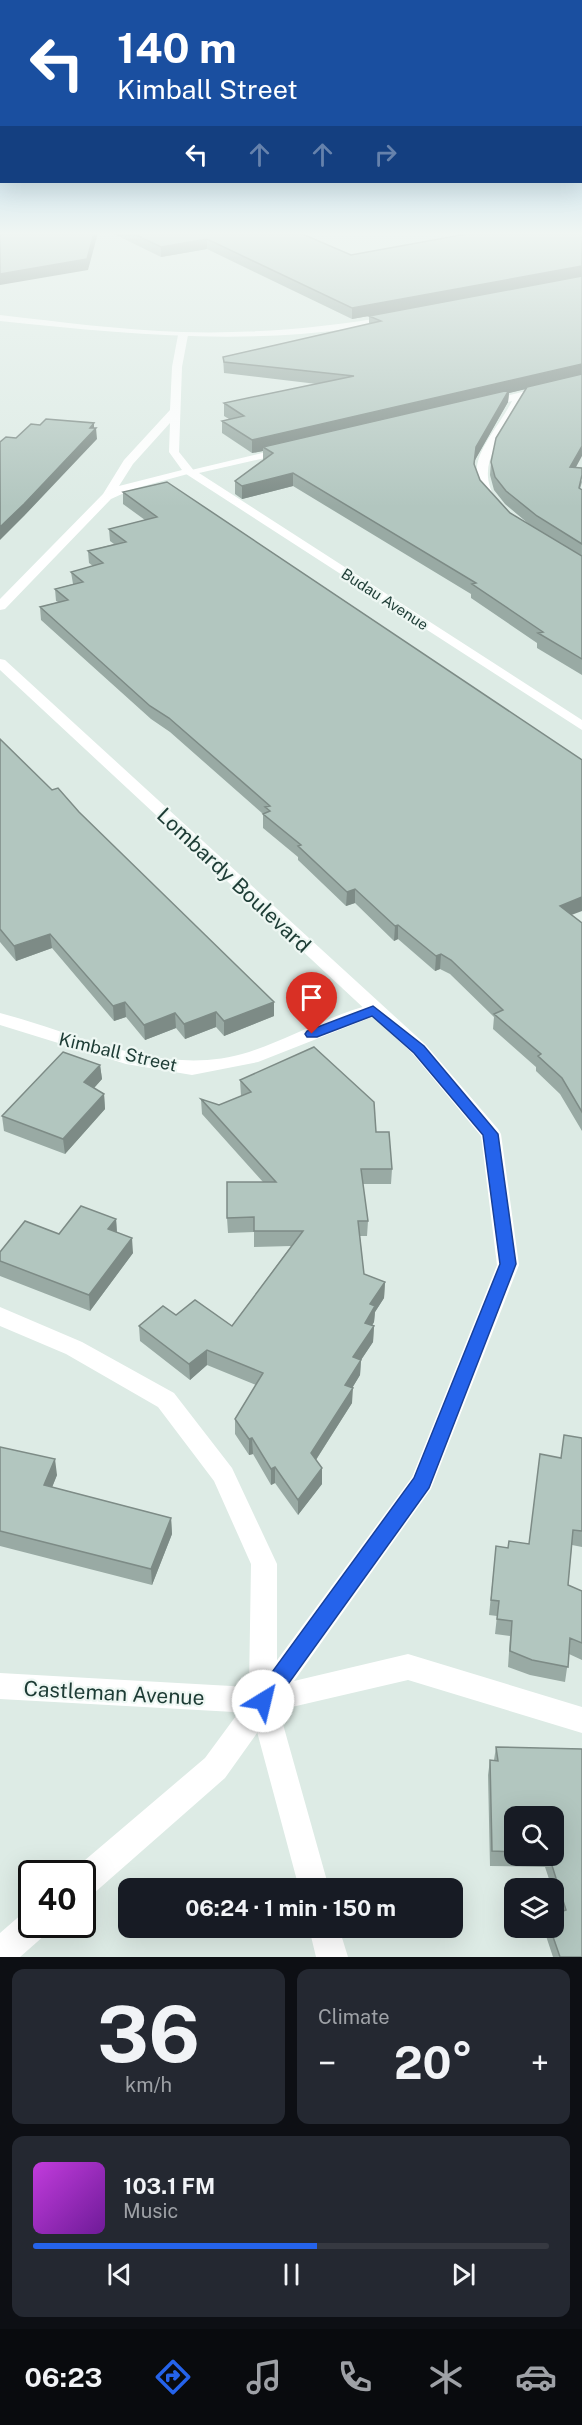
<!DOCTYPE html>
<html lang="en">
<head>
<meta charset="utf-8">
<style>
	body { margin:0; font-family:"Public Sans",sans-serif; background:#242831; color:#f1f3f6; height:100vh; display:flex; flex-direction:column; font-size:22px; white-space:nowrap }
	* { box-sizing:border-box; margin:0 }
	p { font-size:20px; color:#9ea1a6 }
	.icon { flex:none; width:33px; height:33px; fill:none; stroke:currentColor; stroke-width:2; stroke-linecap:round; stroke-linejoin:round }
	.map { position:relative; height:1957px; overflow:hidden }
	.side { display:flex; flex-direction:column; gap:12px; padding:12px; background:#0d0f14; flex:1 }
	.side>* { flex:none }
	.guide { position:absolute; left:0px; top:0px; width:582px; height:183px; box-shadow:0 6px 24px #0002; background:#1a4fa0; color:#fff; overflow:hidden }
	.fabs { position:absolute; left:504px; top:1806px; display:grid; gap:12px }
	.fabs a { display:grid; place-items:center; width:60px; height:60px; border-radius:12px; background:#171b24; box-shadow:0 6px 24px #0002; font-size:30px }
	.speed { position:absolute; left:18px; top:1860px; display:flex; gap:12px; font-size:30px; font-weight:700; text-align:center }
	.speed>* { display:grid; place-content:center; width:78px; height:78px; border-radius:50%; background:#171b24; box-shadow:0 6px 24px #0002; line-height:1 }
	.speed .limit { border:3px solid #111; border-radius:9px; background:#fff; color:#111 }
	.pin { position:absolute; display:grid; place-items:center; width:51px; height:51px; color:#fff; margin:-62px -26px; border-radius:50% 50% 50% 0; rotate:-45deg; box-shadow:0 0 6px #0007 }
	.pin .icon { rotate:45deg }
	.me { position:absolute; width:66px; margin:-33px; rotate:36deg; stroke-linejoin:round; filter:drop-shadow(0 0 4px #0008) }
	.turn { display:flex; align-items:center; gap:21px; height:126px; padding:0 18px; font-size:27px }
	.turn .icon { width:78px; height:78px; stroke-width:2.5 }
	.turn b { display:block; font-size:42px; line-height:51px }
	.lanes { display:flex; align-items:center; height:57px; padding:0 18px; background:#0003; justify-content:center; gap:30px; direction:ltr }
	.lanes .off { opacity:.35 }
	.big { font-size:45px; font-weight:700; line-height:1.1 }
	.side .tile { flex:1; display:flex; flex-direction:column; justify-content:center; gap:9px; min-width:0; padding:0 21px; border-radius:12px; background:#242831 }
	.side .dial { align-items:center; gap:0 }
	.dial b { font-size:78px; line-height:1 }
	.song { display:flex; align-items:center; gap:18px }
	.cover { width:72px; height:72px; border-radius:9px; background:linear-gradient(135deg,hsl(290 70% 55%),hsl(280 70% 35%)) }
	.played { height:6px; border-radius:3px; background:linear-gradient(90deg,#2563eb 55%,#363941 55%) }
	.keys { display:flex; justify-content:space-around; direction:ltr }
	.heat { display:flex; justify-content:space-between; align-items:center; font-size:33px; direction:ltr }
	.side .tiles { flex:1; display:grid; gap:12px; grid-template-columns:1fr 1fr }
	.tile:last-child { grid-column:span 2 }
	.trip { position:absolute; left:118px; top:1878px; width:345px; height:60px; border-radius:12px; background:#171b24; box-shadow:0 6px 24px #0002; font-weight:700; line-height:60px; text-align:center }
	.tab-bar { display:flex; height:96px; justify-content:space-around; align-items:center; background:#090b0e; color:#9ea1a6 }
	.tab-bar .icon { width:42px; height:42px }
	.tab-bar .selected { color:#2563eb }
	.tab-bar b { font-size:27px; color:#f1f3f6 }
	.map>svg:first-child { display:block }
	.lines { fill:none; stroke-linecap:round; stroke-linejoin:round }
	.minor { fill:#fff; fill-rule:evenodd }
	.tertiary { fill:#fff; fill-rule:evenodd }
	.secondary { fill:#fff; fill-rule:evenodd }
	.wall { fill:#99aaa4; fill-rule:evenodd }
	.shaded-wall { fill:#7d8b86 }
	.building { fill:#b2c6bf; stroke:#7d8b86; stroke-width:1.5 }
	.route { fill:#2563eb; stroke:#184099; stroke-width:1.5 }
	.labels { text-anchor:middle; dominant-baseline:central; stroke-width:4.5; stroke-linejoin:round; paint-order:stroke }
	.far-street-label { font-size:15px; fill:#1d3c35; stroke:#eef7f3 }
	.street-label { font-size:18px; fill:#1d3c35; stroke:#eef7f3 }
	.near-street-label { font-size:21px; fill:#1d3c35; stroke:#eef7f3 }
</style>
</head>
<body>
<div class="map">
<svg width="582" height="1957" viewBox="0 0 582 1957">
	<rect width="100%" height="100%" fill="#ddebe5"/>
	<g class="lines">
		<!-- minor -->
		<path class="minor" d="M582 377V383L520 399 522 401C507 436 471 462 497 501L487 503C459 462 494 437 512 401L486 407 481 404 482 402Z
			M287 447 291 448V452L199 473 582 720V730L183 472Z
			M373 1004 380 1006 382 1010 380 1014 258 1062 192 1075 126 1064 0 1025V1013C80 1034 165 1079 249 1052 291 1038 330 1015 373 1004Z
			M0 1307 82 1342 174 1393 232 1468 277 1564V1685L408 1654 582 1707V1733L408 1680 279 1710 329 1888H299L252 1713 0 1699V1673L249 1687 251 1564 214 1481 158 1407 66 1354 0 1326Z
			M309 1928H339L348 1957H316Z"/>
		<!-- tertiary -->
		<path class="tertiary" d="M183 332 188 335 182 367 179 452 195 472 133 489 111 499 5 609 0 610V599L103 494 124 460 170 410 172 367 178 335ZM170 423 169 452 182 470 119 486 133 464Z
			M0 659 5 660 426 1045 498 1129 501 1134 519 1265 431 1489 225 1778 93 1894 82 1898V1874L71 1872 205 1758 412 1477 497 1265 481 1136 412 1053 0 670Z
			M32 1910V1924H49L45 1935 20 1957H0V1933L23 1913Z"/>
		<!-- secondary -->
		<path class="secondary" d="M0 315C61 322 121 330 182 332 253 334 323 328 392 316L397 319C385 327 362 327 348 329 230 345 117 333 0 321Z"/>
	</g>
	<!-- wall -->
	<path class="wall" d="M112 233H300L351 255 472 233 582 482 580 489 582 490V675L537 648V643L471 598V594L293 486 242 499 235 494V481L263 460V451L252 453 222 433V421L229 419 224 416V403L317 384 224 373 223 357 369 324V316L352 319 207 249 161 257ZM525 389 491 462 490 475 494 490 505 504 530 525 510 513 480 480 474 465 475 460 508 402 509 393Z
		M167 482 572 915 582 923V1131L560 1094 536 1071V1067L493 1029 494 1017 450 974 440 969 435 971 398 939 394 941 355 903 346 906 298 860V857L263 828V814L170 732 151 719 41 620 40 607 58 602 56 601 55 589 73 584 71 572 93 566 89 563 88 551 114 544 110 541 109 529 145 520 123 504V492Z
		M0 739 44 783 79 812 274 1016 224 1036 216 1027 185 1039 176 1028 145 1040 126 1017 114 1021 52 948 16 961 0 942Z
		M100 1065 102 1079 94 1088 104 1094 105 1109 65 1154 4 1131 2 1116Z
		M240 1080 376 1132 392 1169 391 1184H363L368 1221 367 1236H360L364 1274 385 1282 384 1298 375 1312 374 1322 372 1326H374L373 1342 361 1360 360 1375 352 1388V1403L316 1460 322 1484 298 1515 275 1483 271 1485 253 1454 249 1455 235 1434V1419L256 1385 207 1365 190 1380 140 1341 139 1326 176 1315 232 1326 291 1246 254 1247V1232L228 1233 227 1218 263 1182 202 1114 201 1099 219 1105 241 1096Z
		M116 1219 117 1232 133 1253 90 1311 0 1276V1252L59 1234Z
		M582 1438V1547L572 1545 568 1585 582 1591V1660L569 1654 565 1682 530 1675 508 1667 510 1636 495 1634 497 1616 489 1615 496 1546 508 1548 529 1544 561 1458Z
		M0 1447 57 1475 52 1487 171 1518 172 1534 152 1585 0 1546Z
		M496 1747 582 1749V1957H553L544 1930V1928H554L559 1912 554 1894V1888H552L545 1867 490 1866 488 1775 490 1760H494ZM514 1816 554 1856H514Z"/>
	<!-- shaded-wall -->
	<path class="shaded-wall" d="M94 233H98L88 270 0 285V274Z
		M207 239V249L161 257V247Z
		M582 266V277L352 319V308Z
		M582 364V376L509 393 508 402 475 460 473 477 476 447H263V451L252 453V440Z
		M94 423V430L96 428 97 439 25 515 0 540V527Z
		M582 446V456L569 480 570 467Z
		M293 473V486L242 499V486Z
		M355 889V903L346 906 347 892Z
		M582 897V911L558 920 560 906Z
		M398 925V939L394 941 395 926Z
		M50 934 52 948 16 961 14 946Z
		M441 954 440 969 435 971 436 956Z
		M125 1002 126 1017 114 1021 113 1006Z
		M274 1002V1016L224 1036V1021Z
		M216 1012V1027L185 1039 184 1024Z
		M175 1013 176 1028 145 1040 144 1025Z
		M100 1065 102 1079 86 1097 84 1082Z
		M104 1094 105 1109 65 1154 63 1139Z
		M116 1219 117 1234 108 1229Z
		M132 1238 133 1253 90 1311 89 1295Z
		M385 1282 384 1298 375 1312 374 1322 364 1338 365 1323 370 1304Z
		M374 1326 373 1342 361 1360 360 1375 345 1400V1385L353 1357Z
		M207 1350V1365L190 1380 189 1364Z
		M353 1388 352 1403 310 1469 311 1453Z
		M252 1438 253 1454 249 1455V1439Z
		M55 1459 57 1475 47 1500 44 1485Z
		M275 1467V1483L271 1485V1469Z
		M322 1468V1484L298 1515V1500Z
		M171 1518 172 1534 152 1585 151 1569Z"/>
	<!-- building -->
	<path class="building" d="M0 233H94L87 259 0 274Z
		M132 233H300L351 255 472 233H582V266L352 308 207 239 161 247Z
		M582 276V364L252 440 222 421 244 416 224 403 354 376 224 362 223 357 381 321 369 316Z
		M582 374V446L570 467 582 468V475L579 488 582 490V544L537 516 506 491 495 477 491 462 496 438 527 387Z
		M509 390 476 447 474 464 480 480 510 513 582 556V659L538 633 543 632 472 584 476 583 293 473 242 486 235 481 273 453 263 447Z
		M46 419 94 423 90 428H96L24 504 0 527V442L6 437 16 438 31 424 40 425Z
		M167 482 582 760V897L560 906 582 923V1112L562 1078 538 1056 541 1054 494 1014 503 1010 451 960 441 954 436 956 398 925 395 926 355 889 347 892 298 846 301 845 263 814 270 811 265 807 270 806 169 718 150 706 40 607 68 600 55 589 83 582 71 572 103 563 88 551 126 542 109 529 157 517 123 492Z
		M0 739 52 790 58 788 79 812 274 1002 224 1021 216 1012 184 1024 175 1013 144 1025 125 1002 113 1006 50 934 14 946 0 929Z
		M314 1047 374 1102 376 1132H389L392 1169H361L368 1221H358L364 1274 385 1282 370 1304 375 1306 365 1323 374 1326 353 1357 361 1360 345 1385 353 1388 311 1453 322 1468 298 1500 275 1467 271 1469 252 1438 249 1439 235 1419 263 1373 207 1350 189 1364 139 1326 163 1306 176 1315 195 1300 232 1326 303 1231H254V1217L227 1218V1182H276L201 1099 219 1105 251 1092 240 1080Z
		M63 1052 100 1065 84 1082 104 1094 63 1139 2 1116Z
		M81 1206 116 1219 108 1229 132 1238 89 1295 0 1261V1252L25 1221 59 1234Z
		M564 1435 582 1438V1531L573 1530 568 1585 582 1591V1643L570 1638 568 1667 532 1660 510 1651 512 1621 497 1619 499 1601 491 1600 496 1546 508 1548 509 1541 529 1544 540 1454 561 1458Z
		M0 1447 55 1459 44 1485 171 1518 151 1569 0 1531Z
		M496 1747 582 1749V1957H560L550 1928H554V1914L566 1910 549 1856H554V1816H514V1852L492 1851 490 1760 498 1761Z"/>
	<!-- sky -->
	<linearGradient id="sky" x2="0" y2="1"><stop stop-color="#7dbbe1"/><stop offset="0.46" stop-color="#f0f6f3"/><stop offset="1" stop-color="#f0f6f3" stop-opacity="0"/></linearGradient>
	<rect width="582" height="507" fill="url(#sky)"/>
	<!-- route -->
	<path class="route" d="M373 1006 424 1046 498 1134 516 1264 429 1488 271 1708 263 1711 256 1708 253 1701 256 1694 414 1478 500 1264 483 1135 414 1053 372 1016 317 1037H307L305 1034 307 1031Z"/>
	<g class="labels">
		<!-- far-street labels -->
		<g class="far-street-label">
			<text transform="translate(385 599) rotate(33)">Budau Avenue</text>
		</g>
		<!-- street labels -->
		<g class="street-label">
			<text transform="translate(118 1052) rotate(13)">Kimball Street</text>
		</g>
		<!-- near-street labels -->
		<g class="near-street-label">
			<text transform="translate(234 880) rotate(43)">Lombardy Boulevard</text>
			<text transform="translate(114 1693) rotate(3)">Castleman Avenue</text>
		</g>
	</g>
</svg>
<div class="fabs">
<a><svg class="icon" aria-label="search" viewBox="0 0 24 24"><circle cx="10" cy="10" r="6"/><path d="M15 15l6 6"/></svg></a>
<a><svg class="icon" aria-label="layers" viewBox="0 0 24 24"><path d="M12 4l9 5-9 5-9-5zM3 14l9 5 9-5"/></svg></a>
</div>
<div class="speed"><div class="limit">40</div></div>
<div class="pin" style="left:312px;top:1034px;background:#d93025"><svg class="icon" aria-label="arrive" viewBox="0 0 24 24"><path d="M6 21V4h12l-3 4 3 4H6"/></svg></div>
<svg class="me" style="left:263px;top:1701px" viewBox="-20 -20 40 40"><circle r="19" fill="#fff"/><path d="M0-13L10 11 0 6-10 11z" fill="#2563eb"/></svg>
<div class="trip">06:24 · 1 min · 150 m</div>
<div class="guide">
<div class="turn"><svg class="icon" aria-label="left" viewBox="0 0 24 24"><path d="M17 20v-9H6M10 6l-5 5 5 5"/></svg><div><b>140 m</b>Kimball Street</div></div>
<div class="lanes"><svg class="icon" aria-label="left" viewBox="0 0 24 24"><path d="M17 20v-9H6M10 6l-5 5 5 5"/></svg><svg class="icon off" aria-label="ahead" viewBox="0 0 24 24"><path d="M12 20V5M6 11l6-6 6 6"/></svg><svg class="icon off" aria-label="ahead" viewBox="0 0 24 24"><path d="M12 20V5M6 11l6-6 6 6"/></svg><svg class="icon off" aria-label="right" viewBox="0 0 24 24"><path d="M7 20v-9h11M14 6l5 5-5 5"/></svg></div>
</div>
</div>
<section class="side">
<div class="tiles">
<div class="tile dial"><b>36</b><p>km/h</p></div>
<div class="tile"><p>Climate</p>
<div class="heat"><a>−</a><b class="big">20°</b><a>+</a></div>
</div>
<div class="tile">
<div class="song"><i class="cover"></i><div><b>103.1 FM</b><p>Music</p></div></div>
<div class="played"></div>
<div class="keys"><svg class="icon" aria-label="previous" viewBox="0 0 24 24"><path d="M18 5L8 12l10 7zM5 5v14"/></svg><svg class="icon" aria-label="pause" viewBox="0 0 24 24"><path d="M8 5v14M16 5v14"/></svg><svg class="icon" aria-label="next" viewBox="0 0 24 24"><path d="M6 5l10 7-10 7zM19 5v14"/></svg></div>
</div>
</div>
</section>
<nav class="tab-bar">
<b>06:23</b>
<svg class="icon selected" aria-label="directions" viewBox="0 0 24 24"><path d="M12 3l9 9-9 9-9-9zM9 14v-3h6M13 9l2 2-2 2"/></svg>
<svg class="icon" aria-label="music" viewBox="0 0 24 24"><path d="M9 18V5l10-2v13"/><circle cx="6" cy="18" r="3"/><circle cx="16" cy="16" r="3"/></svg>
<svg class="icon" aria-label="phone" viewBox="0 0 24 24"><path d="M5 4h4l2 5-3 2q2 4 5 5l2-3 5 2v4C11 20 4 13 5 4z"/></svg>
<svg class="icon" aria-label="climate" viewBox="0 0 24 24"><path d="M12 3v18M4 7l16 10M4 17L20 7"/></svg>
<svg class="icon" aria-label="car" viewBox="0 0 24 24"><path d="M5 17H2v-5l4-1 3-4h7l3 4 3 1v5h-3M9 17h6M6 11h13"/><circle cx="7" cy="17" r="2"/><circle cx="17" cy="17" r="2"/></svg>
</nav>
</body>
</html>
